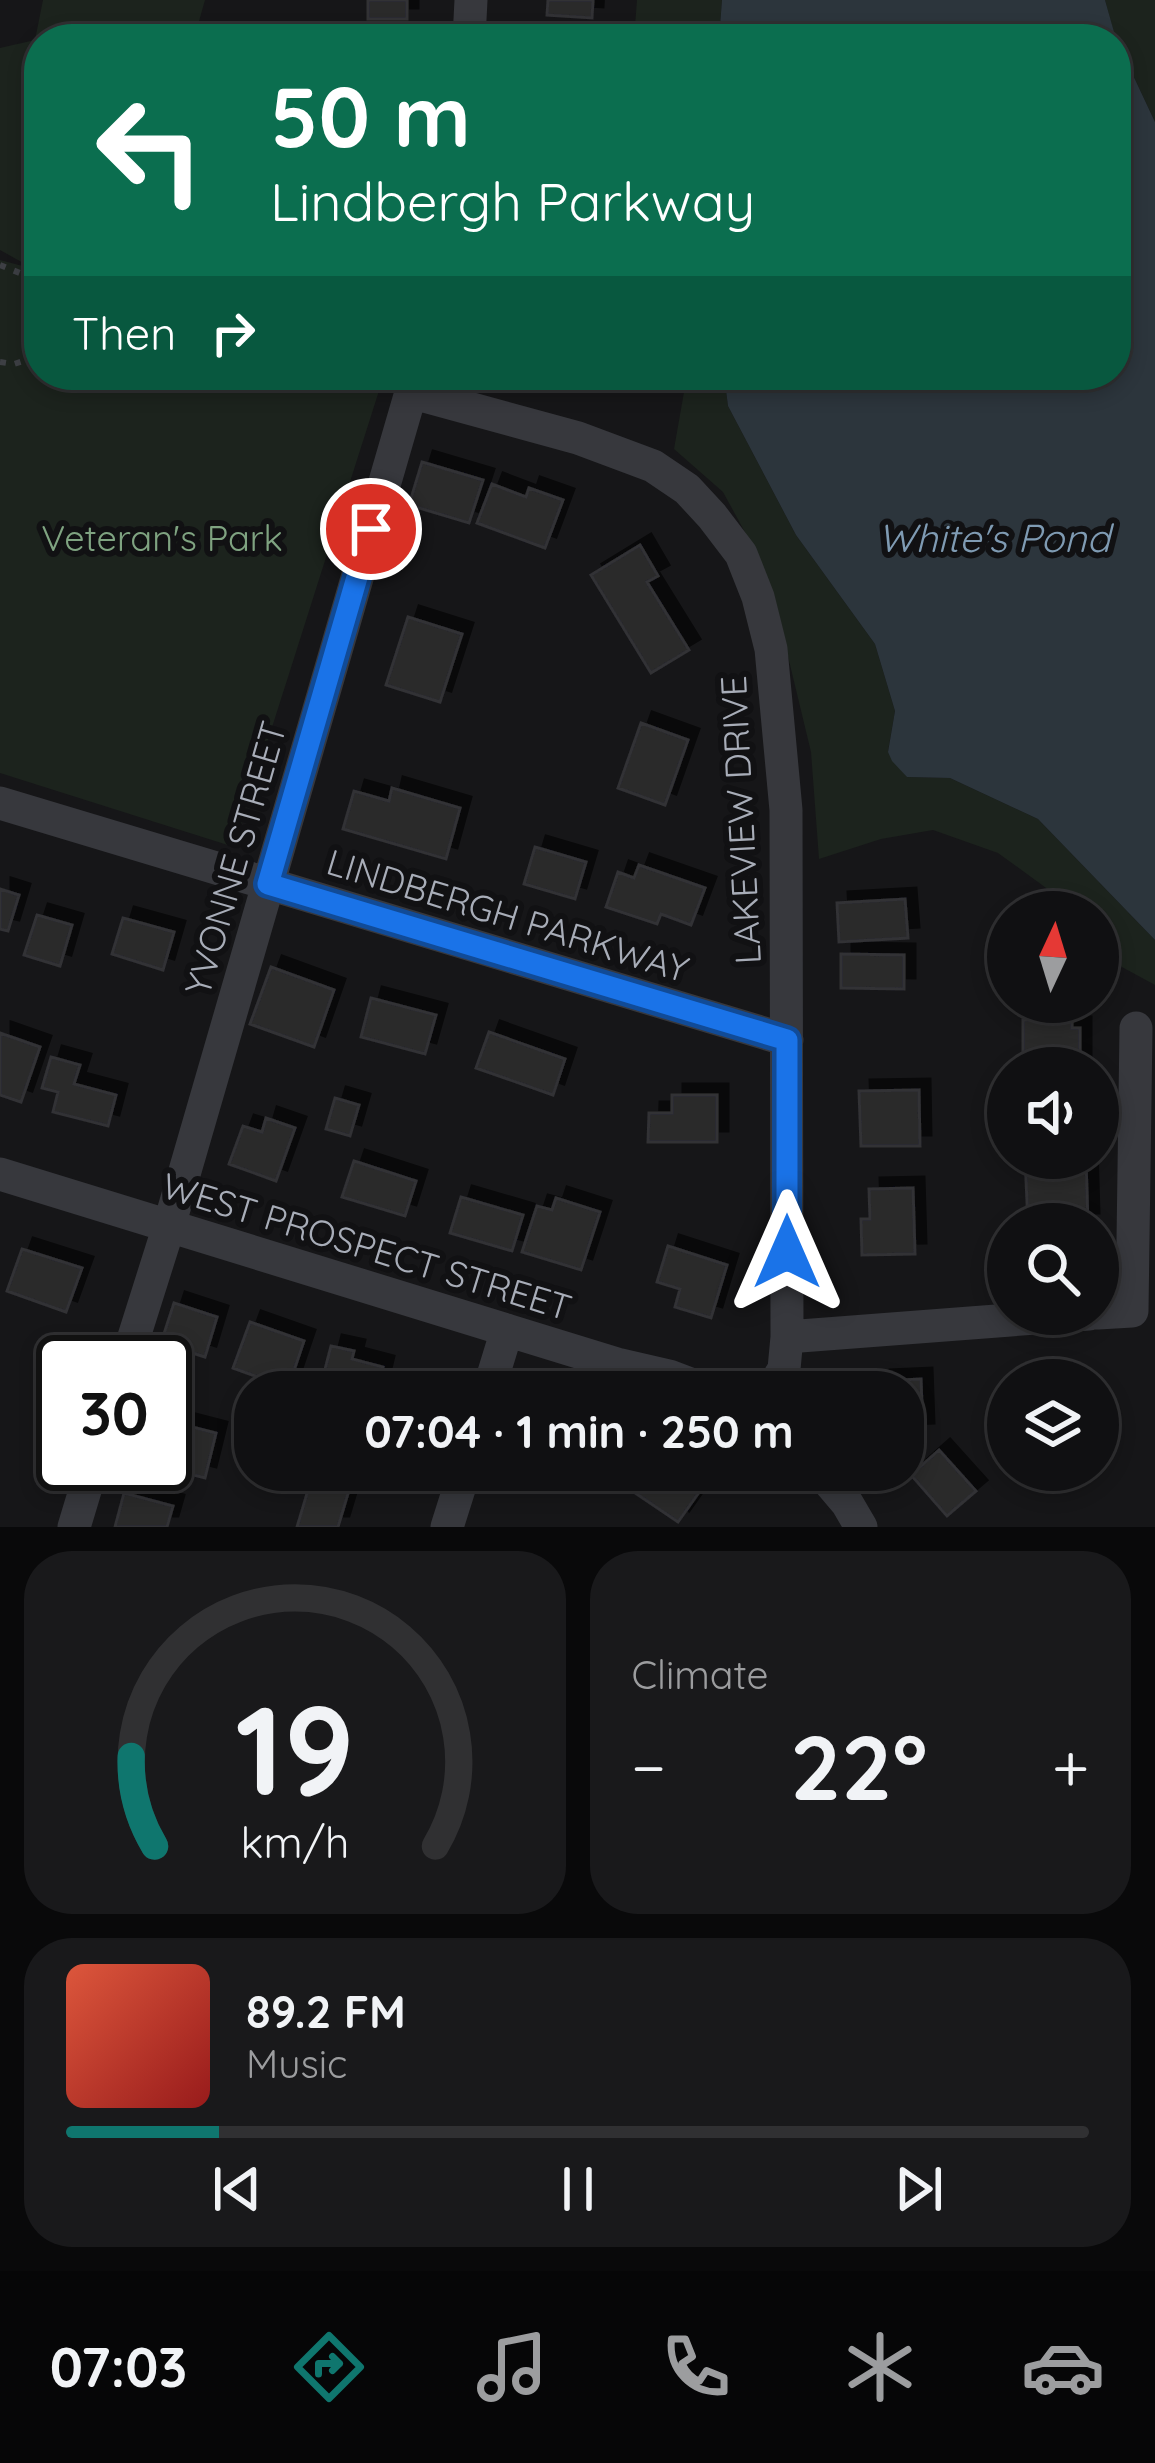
<!DOCTYPE html>
<html lang="en">
<head>
<meta charset="utf-8">
<style>
	body { margin:0; font-family:Quicksand,sans-serif; background:#19191b; color:#f1f3f6; height:100vh; display:flex; flex-direction:column; font-size:45px; white-space:nowrap }
	* { box-sizing:border-box; margin:0 }
	p { font-size:39px; color:#9c9d9f }
	.icon { flex:none; width:66px; height:66px; fill:none; stroke:currentColor; stroke-width:2; stroke-linecap:round; stroke-linejoin:round }
	.map { position:relative; height:1527px; overflow:hidden }
	.side { display:flex; flex-direction:column; gap:24px; padding:24px; background:#09090a; flex:1 }
	.side>* { flex:none }
	.guide { position:absolute; left:24px; top:24px; width:1107px; height:366px; border-radius:48px; box-shadow:0 6px 18px #0003,0 0 0 3px #303032; background:#0b6e4f; color:#fff; overflow:hidden }
	.needle { width:78px; rotate:4deg }
	.controls { position:absolute; left:987px; top:891px; display:grid; gap:24px }
	.controls a { display:grid; place-items:center; width:132px; height:132px; border-radius:50%; background:#101012; box-shadow:0 6px 18px #0003,0 0 0 3px #303032; font-size:60px }
	.speed { position:absolute; left:36px; top:1335px; display:flex; gap:24px; font-size:60px; font-weight:700; text-align:center }
	.speed>* { display:grid; place-content:center; width:156px; height:156px; border-radius:50%; background:#101012; box-shadow:0 6px 18px #0003,0 0 0 3px #303032; line-height:1 }
	.speed .limit { border:6px solid #111; border-radius:18px; background:#fff; color:#111 }
	.pin { position:absolute; display:grid; place-items:center; width:102px; height:102px; color:#fff; margin:-51px; border:6px solid #fff; border-radius:50%; box-shadow:0 3px 12px #0007 }
	.me { position:absolute; width:132px; margin:-66px; rotate:0deg; stroke-linejoin:round; filter:drop-shadow(0 0 9px #0008) }
	.turn { display:flex; align-items:center; gap:42px; height:252px; padding:0 48px; font-size:54px }
	.turn .icon { width:156px; height:156px; stroke-width:2.5 }
	.turn b { display:block; font-size:84px; line-height:102px }
	.then { display:flex; align-items:center; height:114px; padding:0 48px; background:#0003; gap:24px; font-size:45px }
	.big { font-size:90px; font-weight:800; line-height:1.1 }
	.side .tile { flex:1; display:flex; flex-direction:column; justify-content:center; gap:18px; min-width:0; padding:0 42px; border-radius:48px; background:#19191b }
	.side .dial { align-items:center; gap:0 }
	.dial svg { height:312px; overflow:visible; fill:none; stroke:#303032; stroke-width:7; stroke-linecap:round; text-anchor:middle }
	.dial text { fill:#f1f3f6; stroke:none }
	.song { display:flex; align-items:center; gap:36px }
	.cover { width:144px; height:144px; border-radius:18px; background:linear-gradient(135deg,hsl(10 70% 55%),hsl(0 70% 35%)) }
	.played { height:12px; border-radius:6px; background:linear-gradient(90deg,#0f766e 15%,#303032 15%) }
	.keys { display:flex; justify-content:space-around; direction:ltr }
	.heat { display:flex; justify-content:space-between; align-items:center; font-size:66px; direction:ltr }
	.side .tiles { flex:1; display:grid; gap:24px; grid-template-columns:1fr 1fr }
	.tile:last-child { grid-column:span 2 }
	.trip { position:absolute; left:234px; top:1371px; width:690px; height:120px; border-radius:48px; background:#101012; box-shadow:0 6px 18px #0003,0 0 0 3px #303032; font-weight:800; line-height:120px; text-align:center }
	.dock { display:flex; height:192px; justify-content:space-around; align-items:center; background:#060607; color:#9c9d9f }
	.dock .icon { width:84px; height:84px }
	.dock .active { color:#0f766e }
	.dock b { font-size:54px; color:#f1f3f6 }
	.map>svg:first-child { display:block }
	.green { fill:#1c231d }
	.water { fill:#2c353c }
	.building { fill:#29292c; stroke:#303034; stroke-width:3; filter:url(#shadow) }
	.lines { fill:none; stroke-linecap:round; stroke-linejoin:round }
	.path { stroke:#3d3f44; stroke-width:6; stroke-dasharray:6 9; stroke-linecap:butt }
	.street { stroke:#37383d; stroke-width:33 }
	.route-casing { stroke:#114b97; stroke-width:30 }
	.route { stroke:#1a73e8; stroke-width:21 }
	.labels { text-anchor:middle; dominant-baseline:central; stroke-width:12; stroke-linejoin:round; paint-order:stroke }
	.park-label { font-size:36px; fill:#7fa381; stroke:#111113 }
	.street-label { font-size:36px; fill:#a8adb8; stroke:#111113 }
	.water-label { font-size:39px; font-style:italic; fill:#7f9bb3; stroke:#111113 }
</style>
</head>
<body>
<div class="map">
<svg width="1155" height="1527" viewBox="0 0 1155 1527">
	<defs>
		<filter id="shadow"><feDropShadow dx="11" dy="-11" stdDeviation="0" flood-color="#0009"/></filter>
	</defs>
	<rect width="100%" height="100%" fill="#161618"/>
	<!-- green -->
	<path class="green" d="M43 0H205L194 39H39V375H384L234 847 0 773V260L34 269 0 250V48L35 40Z
		M637 0H722L719 39H634Z
		M1105 0H1155V122L1115 37Z
		M687 375H724L728 406 796 535 875 644 895 711 888 751 907 777 950 778 1038 819 1155 940V985L1098 954V912H1067L1053 893 998 853 933 830 881 839 819 859 811 752 785 644 752 545 723 492 674 449Z"/>
	<!-- water -->
	<path class="water" d="M722 0H1105L1116 39H719Z
		M1116 39 1155 122V940L1038 819 950 778 907 777 892 761 888 752 895 711 875 644 796 535 728 406 724 375H1116Z"/>
	<!-- building -->
	<path class="building" d="M368 0H407V19H368Z
		M548 0H593L592 18 547 15Z
		M607 375H678L675 391Z
		M422 462 483 480 469 523 409 505Z
		M492 484 526 497 529 488 563 500 545 548 477 523Z
		M640 545 658 576 647 582 689 650 651 673 591 575Z
		M408 617 462 634 440 702 386 685Z
		M641 723 688 740 665 805 618 788Z
		M392 788 460 808 446 859 343 829 354 791 389 801Z
		M535 847 586 862 575 899 524 884Z
		M639 865 705 888 691 925 661 914 657 924 606 907 618 872 634 878Z
		M0 889 19 895 8 931 0 929Z
		M905 899 908 938 839 942 837 903Z
		M37 915 72 925 60 966 24 955Z
		M123 918 174 932 163 970 112 954Z
		M841 954 904 955V989L841 988Z
		M271 967 334 990 314 1047 250 1024Z
		M371 998 436 1015 425 1054 361 1037Z
		M1072 1019V1028H1080V1068H1023V1020Z
		M489 1032 565 1059 553 1095 476 1068Z
		M0 1033 40 1047 21 1102 0 1095Z
		M51 1057 80 1065 74 1084 116 1095 108 1126 53 1112 58 1092 42 1088Z
		M919 1090 920 1146H861L859 1091Z
		M672 1095H717V1142H648L649 1113H672Z
		M335 1098 359 1105 350 1136 326 1129Z
		M266 1118 295 1128 276 1181 229 1164 243 1126 262 1132Z
		M1025 1158 1086 1160 1088 1224H1028Z
		M354 1161 416 1181 405 1216 342 1197Z
		M913 1188 915 1254 862 1255 861 1219H870L869 1189Z
		M461 1197 523 1215 512 1251 450 1233Z
		M556 1198 600 1212 581 1270 522 1252 537 1206 552 1210Z
		M668 1246 727 1265 711 1318 675 1307 680 1289 657 1282Z
		M22 1249 82 1268 66 1312 7 1291Z
		M174 1303 217 1317 205 1357 161 1343Z
		M250 1322 304 1341 288 1388 233 1368Z
		M331 1346 354 1351 352 1359 383 1367 377 1392H352L321 1385Z
		M921 1379 923 1434 903 1435V1392H879V1381Z
		M165 1420 216 1433 205 1478 151 1464H165Z
		M939 1450 976 1491 947 1516 911 1475Z
		M314 1470H355L338 1527H297Z
		M636 1470H669L700 1491 678 1522 625 1486Z
		M124 1493 173 1506 167 1527H115Z"/>
	<g class="lines">
		<!-- path -->
		<path class="path" d="M0 265 32 278 39 285
			M0 362 14 364 27 360 39 363"/>
		<!-- street -->
		<path class="street" d="M469 39 471 0
			M410 392 578 438 653 466 687 489 712 516 741 554 758 597 771 649 786 810 787 1337 784 1369 770 1392
			M0 803 787 1040
			M0 1174 617 1364 669 1376 711 1392
			M1098 1313 1132 1311 1136 1028
			M787 1337 1089 1314
			M126 1362 169 1226 416 375
			M488 1392 507 1330
			M819 1470 847 1503 861 1527
			M74 1527 93 1464
			M447 1527 465 1470"/>
	</g>
	<g class="lines">
		<!-- route casing -->
		<g class="route-casing">
			<path id="route" d="M371 529 268 884 787 1040V1252"/>
		</g>
		<!-- route -->
		<use href="#route" class="route"/>
	</g>
	<g class="labels">
		<!-- park labels -->
		<g class="park-label">
			<text x="162" y="537">Veteran's Park</text>
		</g>
		<!-- street labels -->
		<g class="street-label">
			<text transform="translate(740 820) rotate(-93)">LAKEVIEW DRIVE</text>
			<text transform="translate(235 858) rotate(-74)">YVONNE STREET</text>
			<text transform="translate(508 915) rotate(17)">LINDBERGH PARKWAY</text>
			<text transform="translate(367 1246) rotate(17)">WEST PROSPECT STREET</text>
		</g>
		<!-- water labels -->
		<g class="water-label">
			<text x="994" y="537">White's Pond</text>
		</g>
	</g>
</svg>
<div class="controls">
<a><svg class="needle" viewBox="-14 -14 28 28"><path d="M0-13l5 13h-10z" fill="#e53935"/><path d="M0 13l5-13h-10z" fill="#9c9d9f"/></svg></a>
<a><svg class="icon" aria-label="sound" viewBox="0 0 24 24"><path d="M4 9h4l5-4v14l-5-4H4zM17 9q2 3 0 6"/></svg></a>
<a><svg class="icon" aria-label="search" viewBox="0 0 24 24"><circle cx="10" cy="10" r="6"/><path d="M15 15l6 6"/></svg></a>
<a><svg class="icon" aria-label="layers" viewBox="0 0 24 24"><path d="M12 4l9 5-9 5-9-5zM3 14l9 5 9-5"/></svg></a>
</div>
<div class="speed"><div class="limit">30</div></div>
<div class="pin" style="left:371px;top:529px;background:#d93025"><svg class="icon" aria-label="arrive" viewBox="0 0 24 24"><path d="M6 21V4h12l-3 4 3 4H6"/></svg></div>
<svg class="me" style="left:787px;top:1252px" viewBox="-20 -20 40 40"><path d="M0-17L14 15 0 8-14 15z" fill="#1a73e8" stroke="#fff" stroke-width="4"/></svg>
<div class="trip">07:04 · 1 min · 250 m</div>
<div class="guide">
<div class="turn"><svg class="icon" aria-label="left" viewBox="0 0 24 24"><path d="M17 20v-9H6M10 6l-5 5 5 5"/></svg><div><b>50 m</b>Lindbergh Parkway</div></div>
<div class="then">Then<svg class="icon" aria-label="right" viewBox="0 0 24 24"><path d="M7 20v-9h11M14 6l5 5-5 5"/></svg></div>
</div>
</div>
<section class="side">
<div class="tiles">
<div class="tile dial"><svg viewBox="0 0 100 80">
<path d="M14 69A42 42 0 1 1 86 69"/>
<path d="M14 69A42 42 0 0 1 8 46" stroke="#0f766e"/>
<text x="50" y="56" font-size="32" font-weight="700">19</text>
<text x="50" y="72" font-size="11">km/h</text>
</svg></div>
<div class="tile"><p>Climate</p>
<div class="heat"><a>−</a><b class="big">22°</b><a>+</a></div>
</div>
<div class="tile">
<div class="song"><i class="cover"></i><div><b>89.2 FM</b><p>Music</p></div></div>
<div class="played"></div>
<div class="keys"><svg class="icon" aria-label="previous" viewBox="0 0 24 24"><path d="M18 5L8 12l10 7zM5 5v14"/></svg><svg class="icon" aria-label="pause" viewBox="0 0 24 24"><path d="M8 5v14M16 5v14"/></svg><svg class="icon" aria-label="next" viewBox="0 0 24 24"><path d="M6 5l10 7-10 7zM19 5v14"/></svg></div>
</div>
</div>
</section>
<nav class="dock">
<b>07:03</b>
<svg class="icon active" aria-label="directions" viewBox="0 0 24 24"><path d="M12 3l9 9-9 9-9-9zM9 14v-3h6M13 9l2 2-2 2"/></svg>
<svg class="icon" aria-label="music" viewBox="0 0 24 24"><path d="M9 18V5l10-2v13"/><circle cx="6" cy="18" r="3"/><circle cx="16" cy="16" r="3"/></svg>
<svg class="icon" aria-label="phone" viewBox="0 0 24 24"><path d="M5 4h4l2 5-3 2q2 4 5 5l2-3 5 2v4C11 20 4 13 5 4z"/></svg>
<svg class="icon" aria-label="climate" viewBox="0 0 24 24"><path d="M12 3v18M4 7l16 10M4 17L20 7"/></svg>
<svg class="icon" aria-label="car" viewBox="0 0 24 24"><path d="M5 17H2v-5l4-1 3-4h7l3 4 3 1v5h-3M9 17h6M6 11h13"/><circle cx="7" cy="17" r="2"/><circle cx="17" cy="17" r="2"/></svg>
</nav>
</body>
</html>
